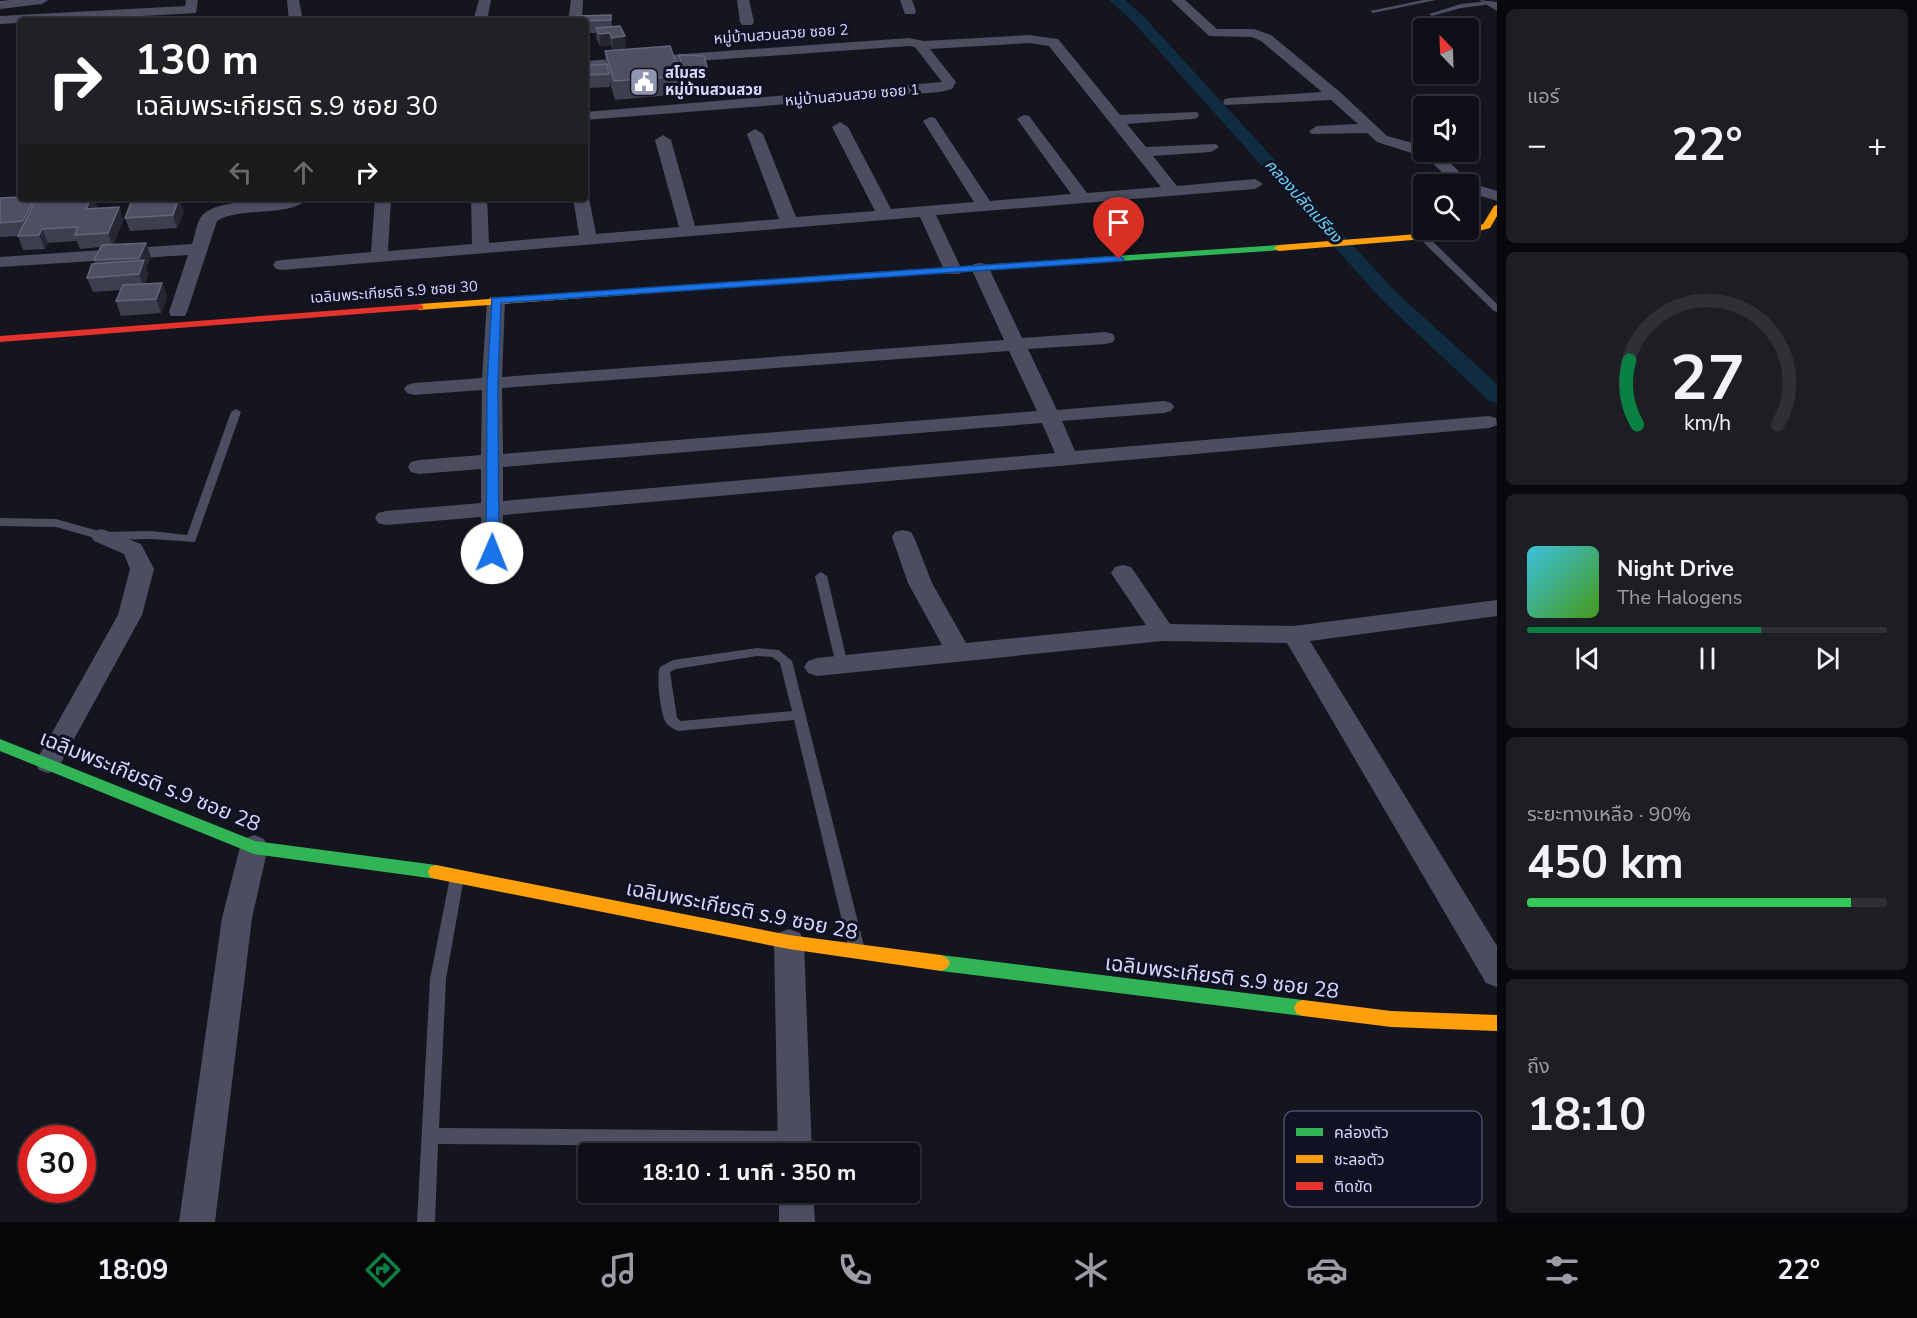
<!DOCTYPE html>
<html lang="th">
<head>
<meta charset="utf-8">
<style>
	body { margin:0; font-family:"Nunito Sans","Noto Sans Thai",sans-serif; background:#1d1e24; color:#f1f3f6; height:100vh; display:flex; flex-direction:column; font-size:22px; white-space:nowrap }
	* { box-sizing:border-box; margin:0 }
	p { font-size:20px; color:#9b9da1 }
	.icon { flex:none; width:33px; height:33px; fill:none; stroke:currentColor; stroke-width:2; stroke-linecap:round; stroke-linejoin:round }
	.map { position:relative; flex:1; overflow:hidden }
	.side { display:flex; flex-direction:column; gap:9px; padding:9px; background:#08090d; width:420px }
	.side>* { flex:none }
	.banner { position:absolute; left:18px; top:18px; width:570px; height:183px; border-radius:6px; box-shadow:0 2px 4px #0004,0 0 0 2px #2f3036; background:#202124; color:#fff; overflow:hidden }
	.needle { width:39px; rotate:337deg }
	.buttons { position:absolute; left:1413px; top:18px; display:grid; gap:12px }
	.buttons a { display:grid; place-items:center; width:66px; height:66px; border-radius:6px; background:#0f1017; box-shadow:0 2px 4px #0004,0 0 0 2px #2f3036; font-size:30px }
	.speed { position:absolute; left:18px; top:1125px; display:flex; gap:12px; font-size:30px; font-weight:700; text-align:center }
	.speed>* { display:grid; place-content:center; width:78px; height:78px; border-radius:50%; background:#0f1017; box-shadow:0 2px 4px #0004,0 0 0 2px #2f3036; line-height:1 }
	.speed .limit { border:9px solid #d22; background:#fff; color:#111 }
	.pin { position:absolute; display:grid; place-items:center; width:51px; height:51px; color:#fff; margin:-62px -26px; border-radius:50% 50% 50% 0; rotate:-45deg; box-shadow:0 0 6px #0007 }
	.pin .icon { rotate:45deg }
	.me { position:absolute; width:66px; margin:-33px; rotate:1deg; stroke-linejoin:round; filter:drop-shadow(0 0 4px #0008) }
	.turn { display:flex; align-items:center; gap:21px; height:126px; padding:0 18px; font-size:27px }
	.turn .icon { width:78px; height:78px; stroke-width:2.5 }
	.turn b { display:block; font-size:42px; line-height:51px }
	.lanes { display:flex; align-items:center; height:57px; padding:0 18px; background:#0003; justify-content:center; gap:30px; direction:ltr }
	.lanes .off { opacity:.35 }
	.big { font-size:45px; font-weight:700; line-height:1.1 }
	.side .tile { flex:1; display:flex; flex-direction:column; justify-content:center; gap:9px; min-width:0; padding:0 21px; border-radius:9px; background:#1d1e24 }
	.side .dial { align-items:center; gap:0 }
	.dial svg { height:156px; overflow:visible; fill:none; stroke:#2f3036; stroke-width:7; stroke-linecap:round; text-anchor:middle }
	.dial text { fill:#f1f3f6; stroke:none }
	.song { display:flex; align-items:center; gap:18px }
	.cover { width:72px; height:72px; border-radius:9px; background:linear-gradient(135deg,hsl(190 70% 55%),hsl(100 70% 35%)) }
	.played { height:6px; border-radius:3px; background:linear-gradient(90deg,#0b8043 65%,#2f3036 65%) }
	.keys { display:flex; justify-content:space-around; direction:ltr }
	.heat { display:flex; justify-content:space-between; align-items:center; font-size:33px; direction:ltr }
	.charge { height:9px; border-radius:4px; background:linear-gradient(90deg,#34c759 90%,#2f3036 0) }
	.trip { position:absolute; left:578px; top:1143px; width:342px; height:60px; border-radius:6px; background:#0f1017; box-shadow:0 2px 4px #0004,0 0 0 2px #2f3036; font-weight:700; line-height:60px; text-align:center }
	.tabs { display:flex; height:96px; justify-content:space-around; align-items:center; background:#060609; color:#9b9da1 }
	.tabs .icon { width:42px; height:42px }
	.tabs .current { color:#0b8043 }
	.tabs b { font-size:27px; color:#f1f3f6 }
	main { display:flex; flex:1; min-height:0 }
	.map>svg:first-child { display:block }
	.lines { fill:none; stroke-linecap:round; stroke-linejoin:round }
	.canal { fill:#0f2c40; fill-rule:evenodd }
	.lane { fill:#4a4e5f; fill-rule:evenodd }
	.street { fill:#4a4e5f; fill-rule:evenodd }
	.fast { fill:#30b455; fill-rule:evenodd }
	.slow { fill:#ff9f0a; fill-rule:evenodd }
	.jam { fill:#e5322d; fill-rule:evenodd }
	.wall { fill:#3d3f4e }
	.shaded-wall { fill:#262733 }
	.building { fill:#4e4f61; stroke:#636579; stroke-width:1.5 }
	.route { fill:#1a73e8; stroke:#114b97; stroke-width:1.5 }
	.labels { text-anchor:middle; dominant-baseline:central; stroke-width:6; stroke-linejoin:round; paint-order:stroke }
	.far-street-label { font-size:15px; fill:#d4d9fd; stroke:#101123 }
	.far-poi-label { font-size:15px; font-weight:bold; fill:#d4d9fd; stroke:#101123; text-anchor:start }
	.far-water-label { font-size:16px; font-style:italic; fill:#68d7f7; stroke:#101123 }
	.near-street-label { font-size:21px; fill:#d4d9fd; stroke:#101123 }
	.key { fill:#101123; stroke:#4b4d64; stroke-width:1.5 }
	.key-label { font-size:16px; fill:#d4d9fd }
</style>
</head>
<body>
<main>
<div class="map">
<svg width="1497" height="1222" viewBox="0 0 1497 1222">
	<rect width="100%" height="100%" fill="#14151f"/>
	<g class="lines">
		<!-- canal -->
		<path class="canal" d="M1109 0H1125L1144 17 1395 291 1497 384V403L1489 401 1381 299 1134 23Z"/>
		<!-- lane -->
		<path class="lane" d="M1423 0H1436L1373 13 1370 11Z
			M1490 1 1493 3 1492 4 1461 8 1432 16 1429 14 1461 4Z
			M1423 234 1426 235 1497 304V312L1494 311 1420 239V235Z
			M236 409 241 412 195 542 151 539 102 540 56 527 0 526V518L56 519 102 532 151 531 187 535 231 412Z
			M821 572 827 576 848 665 846 668H838L836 665 815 576Z
			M757 648 779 650 792 661 865 950 862 955 857 957 852 955 849 950 794 720 679 731C675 730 670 727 667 724 660 716 656 675 660 667L673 660ZM757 656 772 657 780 663 792 711 681 721 677 718 670 672 676 669Z
			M457 871 462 873 464 877 446 979 439 1128 792 1131 798 1133 800 1139 798 1145 792 1147 438 1144 435 1222H417L430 979 450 877 452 873Z"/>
		<!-- street -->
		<path class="street" d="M10 0H48L42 4 0 9V1Z
			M186 0H198L196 13 0 24V16L185 6Z
			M287 0H299L303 21H289Z
			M479 0H491L487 21H473Z
			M571 0H583L582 21H568Z
			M737 0H749L754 22 752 25H742L740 22Z
			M900 0H912L916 11 915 14H905Z
			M1171 0H1185L1217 29H1254L1271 35 1340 92 1387 136 1424 146V152H1439L1471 183 1497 191V201L1468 192V184H1455L1427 158 1377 142 1367 133 1312 134 1309 131 1317 126 1358 124 1331 100 1225 105 1223 102 1225 99 1230 98 1322 92 1261 41 1252 37 1209 36Z
			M1479 0 1497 2V11Z
			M1029 35 1058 39 1120 115 1197 112 1199 115 1197 118 1192 119 1127 124 1146 147 1216 144 1219 147 1211 152 1153 156 1177 186 1255 179 1263 184 1255 189 936 215 962 270 959 274H947L944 270 920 217 282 270 276 269 273 265 276 261 282 260 371 252 375 198H391L388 251 472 244 471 198H487L489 243 579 235 573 198H585V194L589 198 596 234 679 227 655 140 663 135 671 140 695 226 779 219 747 134 755 129 763 134 796 217 875 211 832 127 840 122 848 127 891 209 974 202 923 121 930 117 935 118 990 201 1071 194 1017 119 1024 115 1029 116 1087 193 1161 187 1049 46 1029 43 930 49 956 82 952 89 940 92 585 120V112L942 82 915 47 909 46 585 69V61L909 38 924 41Z
			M285 198H308C292 218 240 206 217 221L187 312 185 316H171L169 312 188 255 0 267V257L192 244C195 236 196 224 201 217 214 199 265 202 285 198Z
			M980 263 986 264 989 268 1022 338 1106 332 1113 334 1115 338 1113 342 1106 344 1028 349 1057 410 1164 401 1171 403 1174 407 1171 411 1164 413 1062 421 1075 451 1489 416 1496 418 1497 425 1489 428 503 515V553L500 558 492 561 484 558 481 553V517L386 525 378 523 375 518 378 513 386 511 481 503V469L419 474 411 472 408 467 411 462 419 460 481 455 482 390 414 395 407 393 404 389 407 385 414 383 482 378 487 301 490 297H502L505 301 502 377 1004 340 971 268 974 264ZM1009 351 1037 411 503 454 502 388ZM1042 423 1055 453 503 501V467Z
			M102 529 141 544 154 569 142 615 57 770 48 773 39 770 35 763 118 615 130 569 124 554 94 541 91 536 94 531Z
			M903 530 911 532 914 537 932 583 966 643 1146 625 1111 573 1115 567 1123 565 1131 567 1170 624 1294 626 1497 600V616L1310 641 1497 946V987L1486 983 1287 643 1163 641 817 676 808 673 804 667 808 661 817 658 942 645 908 583 892 537 895 532Z
			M254 835 264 839 268 847 252 918 215 1222H179L222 918 240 847 244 839Z
			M789 929 800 933 804 942 812 1154H778L774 942 778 933Z
			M779 1192H813L815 1222H779Z"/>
		<!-- fast -->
		<path class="fast" d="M1279 245 1284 248 1282 250 831 281 826 278 831 275Z
			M0 739 255 841 436 865 442 867 444 872 442 877 436 879 254 854 0 751Z
			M941 955 1303 1000 1309 1002 1312 1008 1309 1014 1303 1016 941 971 935 968 932 963 935 958Z"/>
		<!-- slow -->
		<path class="slow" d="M1497 205V216L1490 228 1461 236 1279 251 1274 248 1279 245 1468 230 1483 224 1494 206Z
			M831 275 836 278 835 280 419 310 414 307 419 304Z
			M436 865 789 935 941 955 947 958 950 963 947 968 941 971 789 949 436 879 430 877 428 872 430 867Z
			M1303 1000 1391 1011 1497 1015V1031L1391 1027 1303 1016 1297 1014 1294 1008 1297 1002Z"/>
		<!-- jam -->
		<path class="jam" d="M419 304 423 305V309L0 342V336Z"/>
	</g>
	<!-- wall -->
	<path class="wall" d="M611 15 612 27 626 48 613 50 611 45 600 46 597 40 596 33H585V21Z
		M605 51 681 76 682 94 615 100 609 79 610 87 588 88 585 66 606 64Z
		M679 55 707 67 708 80 684 81 679 67Z
		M0 198H94L97 208 119 207 123 221 113 245 146 243 151 257 146 267 148 274 145 284 162 283 167 297 161 313 121 316 116 301 121 290 93 292 87 278 95 264 94 260 100 247 80 249 77 241 48 243 45 249 23 250 18 236 0 237Z
		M184 211 177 228 130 231 125 218Z"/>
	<!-- shaded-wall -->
	<path class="shaded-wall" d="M610 33 611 45 600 46 599 34Z
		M625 36 626 48 613 50 612 38Z
		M35 198H37L28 235 23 221Z
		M91 198H94L98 208 91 223 86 209Z
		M179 198 184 211 177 228 173 215Z
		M119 207 123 221 113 247 108 233Z
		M42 229 48 243 45 249 39 235Z
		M146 243 151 257 146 267 148 274 144 288 139 274 142 266 139 258Z
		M162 283 167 297 161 313 156 299Z"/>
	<!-- building -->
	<path class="building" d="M611 15V20L577 21V16Z
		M620 26 625 36 612 38 610 33 599 34 596 28Z
		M670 46 681 76 614 81 605 51Z
		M679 55 704 56 707 67 683 69Z
		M607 64 609 74 587 75 585 66Z
		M21 197V198H35L23 221 0 223V198Z
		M37 198H91L86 209 119 207 108 233 75 235 78 227 42 229 39 235 18 236Z
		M164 198H179L173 215 125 218 132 200Z
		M146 243 139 258 94 260 102 245Z
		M144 260 139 274 87 278 92 264Z
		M162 283 156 299 116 301 123 285Z"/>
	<!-- route -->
	<path class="route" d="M1119 256 1124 259 1123 261 501 303 498 383 499 553 492 557 486 553 487 383 492 298Z"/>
	<!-- icons -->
	<defs>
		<g id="civic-square" transform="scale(1.5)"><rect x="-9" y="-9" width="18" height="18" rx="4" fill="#9194af" stroke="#101123"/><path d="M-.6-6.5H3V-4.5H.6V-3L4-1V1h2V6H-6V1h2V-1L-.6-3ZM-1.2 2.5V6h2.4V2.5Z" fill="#fff"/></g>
	</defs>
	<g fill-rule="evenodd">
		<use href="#civic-square" x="644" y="82"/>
	</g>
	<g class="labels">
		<!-- far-street labels -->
		<g class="far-street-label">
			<text transform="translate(781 34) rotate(-4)">หมู่บ้านสวนสวย ซอย 2</text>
			<text transform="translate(852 95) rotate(-5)">หมู่บ้านสวนสวย ซอย 1</text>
			<text transform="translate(394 292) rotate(-4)">เฉลิมพระเกียรติ ร.9 ซอย 30</text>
		</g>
		<!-- far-poi labels -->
		<g class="far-poi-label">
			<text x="665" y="73">สโมสร<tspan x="665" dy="17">หมู่บ้านสวนสวย</tspan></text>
		</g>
		<!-- far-water labels -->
		<g class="far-water-label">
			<text transform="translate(1303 201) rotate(48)">คลองปลัดเปรียง</text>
		</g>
		<!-- near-street labels -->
		<g class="near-street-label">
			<text transform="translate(150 781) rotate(22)">เฉลิมพระเกียรติ ร.9 ซอย 28</text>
			<text transform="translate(742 910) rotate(11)">เฉลิมพระเกียรติ ร.9 ซอย 28</text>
			<text transform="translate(1222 977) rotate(7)">เฉลิมพระเกียรติ ร.9 ซอย 28</text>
		</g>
	</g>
	<!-- legend -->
	<rect x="1284" y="1111" width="198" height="96" rx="9" class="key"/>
	<rect x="1296" y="1128" width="27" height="8" fill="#30b455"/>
	<rect x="1296" y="1155" width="27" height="8" fill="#ff9f0a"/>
	<rect x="1296" y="1182" width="27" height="8" fill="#e5322d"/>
	<g class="key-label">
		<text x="1334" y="1138">คล่องตัว</text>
		<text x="1334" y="1165">ชะลอตัว</text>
		<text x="1334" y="1192">ติดขัด</text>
	</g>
</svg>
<div class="buttons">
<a><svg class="needle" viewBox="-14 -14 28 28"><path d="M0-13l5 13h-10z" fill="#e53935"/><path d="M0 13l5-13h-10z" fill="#9b9da1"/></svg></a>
<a><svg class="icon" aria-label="sound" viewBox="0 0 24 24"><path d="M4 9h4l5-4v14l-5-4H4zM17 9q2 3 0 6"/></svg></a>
<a><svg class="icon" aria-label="search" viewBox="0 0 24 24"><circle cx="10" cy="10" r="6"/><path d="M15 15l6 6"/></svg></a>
</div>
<div class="speed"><div class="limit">30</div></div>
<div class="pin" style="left:1119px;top:259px;background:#d93025"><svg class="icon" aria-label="arrive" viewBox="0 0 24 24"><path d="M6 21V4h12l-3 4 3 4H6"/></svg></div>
<svg class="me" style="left:492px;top:553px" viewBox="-20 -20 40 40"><circle r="19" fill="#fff"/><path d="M0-13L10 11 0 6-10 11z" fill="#1a73e8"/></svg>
<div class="trip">18:10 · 1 นาที · 350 m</div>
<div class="banner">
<div class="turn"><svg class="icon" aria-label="right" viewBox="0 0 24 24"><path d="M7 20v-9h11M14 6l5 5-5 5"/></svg><div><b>130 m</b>เฉลิมพระเกียรติ ร.9 ซอย 30</div></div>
<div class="lanes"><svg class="icon off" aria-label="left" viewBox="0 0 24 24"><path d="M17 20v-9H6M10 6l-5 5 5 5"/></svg><svg class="icon off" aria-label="ahead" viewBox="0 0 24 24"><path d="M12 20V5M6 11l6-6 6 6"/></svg><svg class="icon" aria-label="right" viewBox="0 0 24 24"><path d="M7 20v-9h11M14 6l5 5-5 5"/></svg></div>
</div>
</div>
<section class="side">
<div class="tile"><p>แอร์</p>
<div class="heat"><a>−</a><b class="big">22°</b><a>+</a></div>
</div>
<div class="tile dial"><svg viewBox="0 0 100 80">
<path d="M14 69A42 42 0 1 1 86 69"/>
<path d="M14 69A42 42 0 0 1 10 36" stroke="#0b8043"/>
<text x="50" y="56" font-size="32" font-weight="700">27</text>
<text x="50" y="72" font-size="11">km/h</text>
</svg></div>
<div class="tile">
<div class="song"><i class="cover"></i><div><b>Night Drive</b><p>The Halogens</p></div></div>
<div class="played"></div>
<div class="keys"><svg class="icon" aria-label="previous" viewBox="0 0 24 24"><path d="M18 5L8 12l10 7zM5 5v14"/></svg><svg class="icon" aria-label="pause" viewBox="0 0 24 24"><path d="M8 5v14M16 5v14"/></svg><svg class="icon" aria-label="next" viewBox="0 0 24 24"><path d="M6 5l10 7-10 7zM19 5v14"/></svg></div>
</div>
<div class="tile"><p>ระยะทางเหลือ · 90%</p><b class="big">450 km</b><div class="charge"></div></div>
<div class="tile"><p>ถึง</p><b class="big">18:10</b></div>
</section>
</main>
<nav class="tabs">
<b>18:09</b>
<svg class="icon current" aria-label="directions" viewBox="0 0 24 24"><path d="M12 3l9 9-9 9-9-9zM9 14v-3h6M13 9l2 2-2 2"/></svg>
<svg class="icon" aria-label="music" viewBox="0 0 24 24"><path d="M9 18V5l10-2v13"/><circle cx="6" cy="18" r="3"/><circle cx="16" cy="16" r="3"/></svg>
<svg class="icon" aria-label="phone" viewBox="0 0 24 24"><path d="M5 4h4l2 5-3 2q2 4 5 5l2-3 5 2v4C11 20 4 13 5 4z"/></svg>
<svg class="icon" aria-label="climate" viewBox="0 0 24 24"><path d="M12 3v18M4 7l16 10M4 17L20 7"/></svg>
<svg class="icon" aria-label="car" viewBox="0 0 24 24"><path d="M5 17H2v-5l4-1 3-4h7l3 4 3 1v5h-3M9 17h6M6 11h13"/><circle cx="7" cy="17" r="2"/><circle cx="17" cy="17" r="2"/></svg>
<svg class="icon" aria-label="filters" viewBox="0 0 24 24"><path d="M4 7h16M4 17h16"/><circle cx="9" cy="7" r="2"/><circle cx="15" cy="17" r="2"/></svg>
<b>22°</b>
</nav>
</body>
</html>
